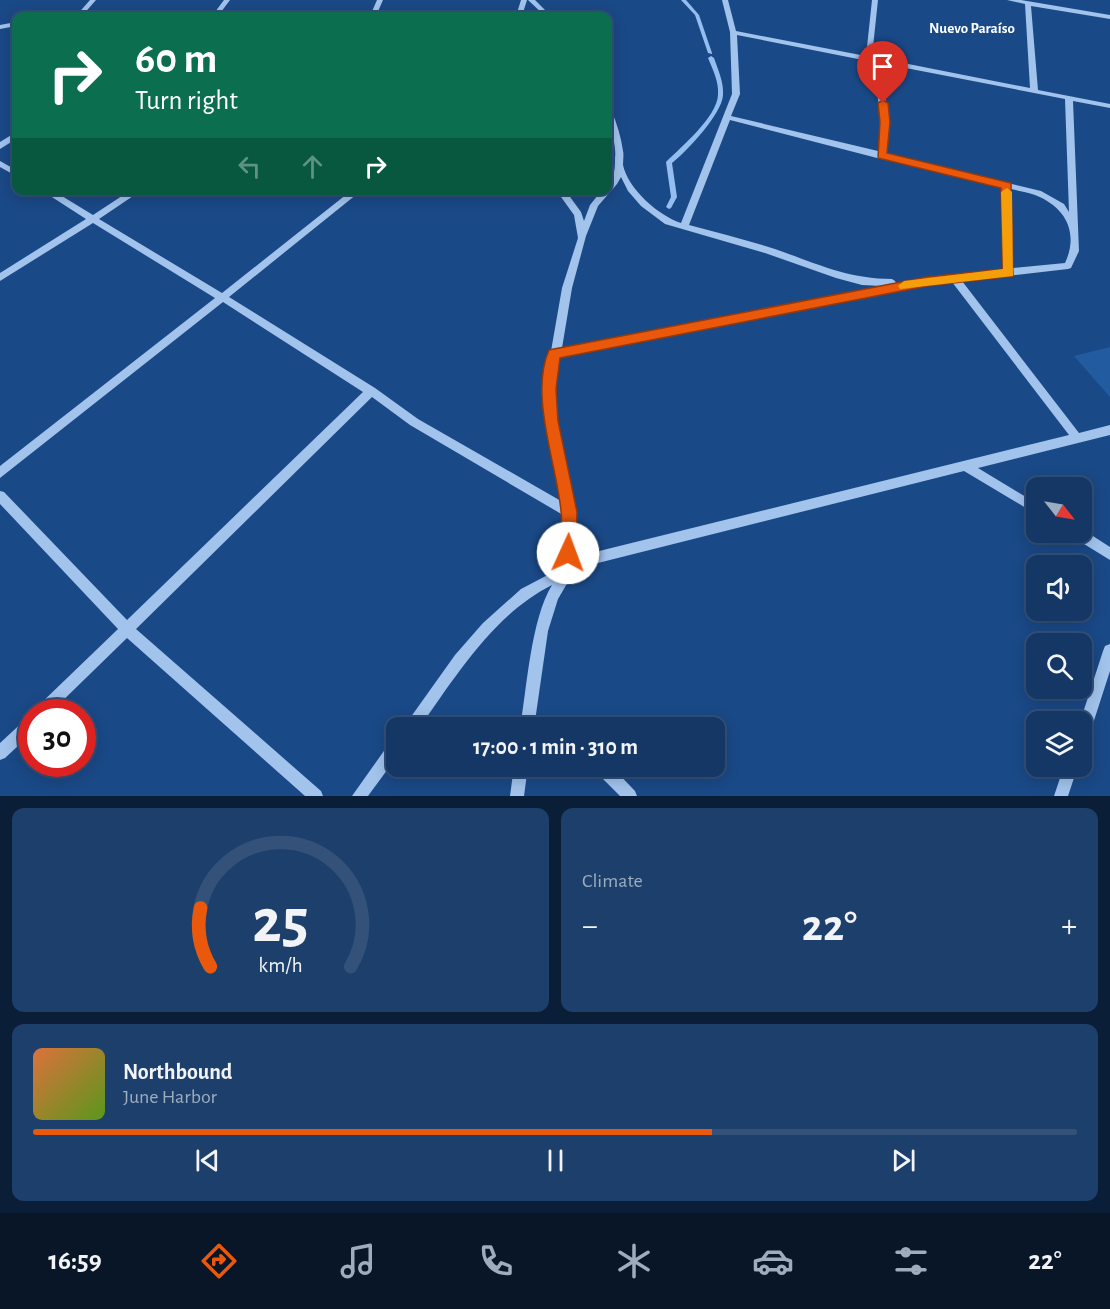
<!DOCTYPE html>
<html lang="en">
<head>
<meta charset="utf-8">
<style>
	body { margin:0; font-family:"Alegreya Sans",sans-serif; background:#1d3f6b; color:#f1f3f6; height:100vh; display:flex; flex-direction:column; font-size:22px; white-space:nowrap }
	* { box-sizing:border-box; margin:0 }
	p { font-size:20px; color:#9dacbf }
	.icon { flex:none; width:33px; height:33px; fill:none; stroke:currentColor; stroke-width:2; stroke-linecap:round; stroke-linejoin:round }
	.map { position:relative; height:796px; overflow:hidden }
	.sheet { display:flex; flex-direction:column; gap:12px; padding:12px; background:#0b1e38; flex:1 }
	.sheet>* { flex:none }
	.banner { position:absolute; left:12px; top:12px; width:600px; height:183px; border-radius:12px; box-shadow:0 3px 15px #0003,0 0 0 2px #335179; background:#0b6e4f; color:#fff; overflow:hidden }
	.needle { width:39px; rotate:121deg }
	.controls { position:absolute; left:1026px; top:477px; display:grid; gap:12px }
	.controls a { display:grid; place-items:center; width:66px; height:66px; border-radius:12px; background:#143765; box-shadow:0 3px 15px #0003,0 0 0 2px #335179; font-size:30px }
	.speed { position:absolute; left:18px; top:699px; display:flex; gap:12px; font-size:30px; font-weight:700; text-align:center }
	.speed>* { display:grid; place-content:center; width:78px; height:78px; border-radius:50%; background:#143765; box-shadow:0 3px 15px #0003,0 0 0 2px #335179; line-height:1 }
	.speed .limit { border:9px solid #d22; background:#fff; color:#111 }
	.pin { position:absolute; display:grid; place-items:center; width:51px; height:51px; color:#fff; margin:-62px -26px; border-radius:50% 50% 50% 0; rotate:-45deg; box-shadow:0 0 6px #0007 }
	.pin .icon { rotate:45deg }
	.me { position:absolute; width:66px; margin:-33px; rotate:2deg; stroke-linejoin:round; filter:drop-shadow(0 0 4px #0008) }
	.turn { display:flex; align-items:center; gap:21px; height:126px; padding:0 24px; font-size:27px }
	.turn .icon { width:78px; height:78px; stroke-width:2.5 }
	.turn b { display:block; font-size:42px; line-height:51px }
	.lanes { display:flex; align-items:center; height:57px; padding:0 24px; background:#0003; justify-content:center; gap:30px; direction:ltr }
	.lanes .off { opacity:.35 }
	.big { font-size:45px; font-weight:700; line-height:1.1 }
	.sheet .card { flex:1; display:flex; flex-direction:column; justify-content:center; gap:9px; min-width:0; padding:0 21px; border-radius:12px; background:#1d3f6b }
	.sheet .dial { align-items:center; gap:0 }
	.dial svg { height:156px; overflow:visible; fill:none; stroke:#335179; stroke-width:7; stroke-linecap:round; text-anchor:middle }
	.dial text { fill:#f1f3f6; stroke:none }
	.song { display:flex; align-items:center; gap:18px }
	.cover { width:72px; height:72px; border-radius:9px; background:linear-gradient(135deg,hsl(20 70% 55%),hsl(90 70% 35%)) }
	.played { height:6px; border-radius:3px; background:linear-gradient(90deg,#ea580c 65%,#335179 65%) }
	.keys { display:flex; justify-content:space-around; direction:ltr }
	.heat { display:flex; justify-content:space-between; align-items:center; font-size:33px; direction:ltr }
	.sheet .tiles { flex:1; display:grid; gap:12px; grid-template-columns:1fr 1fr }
	.card:last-child { grid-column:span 2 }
	.trip { position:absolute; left:386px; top:717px; width:339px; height:60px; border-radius:12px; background:#143765; box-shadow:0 3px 15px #0003,0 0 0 2px #335179; font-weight:700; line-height:60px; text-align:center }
	.menu { display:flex; height:96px; justify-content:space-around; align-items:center; background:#081628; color:#9dacbf }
	.menu .icon { width:42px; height:42px }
	.menu .active { color:#ea580c }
	.menu b { font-size:27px; color:#f1f3f6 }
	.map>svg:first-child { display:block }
	.green { fill:#225ba0 }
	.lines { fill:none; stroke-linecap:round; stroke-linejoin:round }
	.stream { fill:#94beef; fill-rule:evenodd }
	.minor { fill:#a1c3ec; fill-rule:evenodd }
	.route { fill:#ea580c; stroke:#983908; stroke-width:1.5 }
	.slow { fill:#f59e0b }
	.labels { text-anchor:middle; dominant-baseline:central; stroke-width:6; stroke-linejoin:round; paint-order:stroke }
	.far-neighbourhood-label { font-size:15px; font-weight:bold; fill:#fff; stroke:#1a4987 }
</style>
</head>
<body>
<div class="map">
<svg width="1110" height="796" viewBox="0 0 1110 796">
	<rect width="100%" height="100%" fill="#1a4987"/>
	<!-- green -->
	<path class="green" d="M1110 347V397L1074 356Z"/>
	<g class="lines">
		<!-- stream -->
		<path class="stream" d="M681 0H686L699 15 712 53V54L708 53 695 15Z
			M711 56 714 58C718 70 724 82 723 95 722 114 687 151 672 163L677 197 671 208 669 209 666 207 671 197 666 162C681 147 717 117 718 95 719 82 713 70 708 58Z"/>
		<!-- minor -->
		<path class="minor" d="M90 0H96L82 16H76Z
			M224 0H230L218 16H212Z
			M377 0H383L376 16H370Z
			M521 0H527L522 16H516Z
			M528 0H535L551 16H545Z
			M722 0H728L736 31 871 57 867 47 872 0H878L873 47 878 58 1030 88 1025 4 1007 0H1021L1110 15V19L1031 6 1038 90 1110 104V108L1073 101 1079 251 1071 268 1068 269 962 281 1079 433 1110 425V435L978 468 1036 503V514L964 471 590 565 572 575 558 599 548 631 534 728H520C527 687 531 619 552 585 493 615 457 675 419 728H403L455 655 483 623 521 589 561 568 563 515 410 425 372 397 136 629 321 791 323 796H305L127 638 51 712H35L37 707 118 629 0 504V491L4 492 127 620 363 392 223 302 0 478V466L215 298 93 223 0 281V273L86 219 41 190H52L93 215 131 190H142L99 219 222 293 352 190H362L229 297 375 388 418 419 561 501 546 421 545 389 550 357 549 354 551 351 562 288 578 238 574 215 556 190H565L581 212 584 221 590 205 602 190H608C608 183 612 179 614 172 615 168 615 162 615 158 617 142 608 126 608 110H611C617 123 621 137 623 151 624 155 623 160 623 165 628 189 659 216 681 223L732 94 730 32ZM737 35 873 62 881 122 878 151 731 116 740 94ZM880 63 1065 99 1069 212 1064 204 1041 191 885 153 889 122ZM730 120 881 159 1003 187 1004 269 927 278 896 283 895 281 892 279C848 279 815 263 775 249 747 240 718 233 689 225ZM621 177 628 191 641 206 665 224 765 253 836 278 862 285 882 286 562 348 572 288 586 236 598 206 617 184ZM1011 189C1019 191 1027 192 1035 195 1066 207 1079 233 1065 263L1013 268ZM952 282 1069 435 587 554 573 561 575 512 556 421 555 389 560 357 927 284Z
			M16 22V26L0 29V25Z
			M13 134H16V139L0 149V142Z
			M0 161 16 170V176L0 167Z
			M1082 529 1110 547V560L1071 536 1069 532H1082Z
			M1110 644V671L1089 736 1087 741 1082 743V722H1080L1103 651 1105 646Z
			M32 716V733L5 758 0 760V743L27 718Z
			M396 739V758L368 796H352L391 741Z
			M514 766H528L524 796H510Z
			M593 766H611L635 791 637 796H620L595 771Z
			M1064 766H1078L1068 796H1054Z"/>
	</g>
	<!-- route -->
	<path class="route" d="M883 100 888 103 890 122 887 153 1011 183 1013 276 927 286 560 358 556 389 558 421 577 512 576 553 573 558 568 561 562 558 560 553C560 539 563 525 561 511 557 465 529 395 549 350L927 277 1003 269 1001 188 878 158 880 122 878 103Z"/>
	<!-- slow -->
	<path class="slow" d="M1007 188 1012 192 1013 276 900 289 898 286 904 281 1003 269 1001 192Z"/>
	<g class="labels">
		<!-- far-neighbourhood labels -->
		<g class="far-neighbourhood-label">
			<text x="972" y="28">Nuevo Paraíso</text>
		</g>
	</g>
</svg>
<div class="controls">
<a><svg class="needle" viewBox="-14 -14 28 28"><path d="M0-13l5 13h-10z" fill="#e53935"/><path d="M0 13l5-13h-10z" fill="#9dacbf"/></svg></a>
<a><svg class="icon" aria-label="sound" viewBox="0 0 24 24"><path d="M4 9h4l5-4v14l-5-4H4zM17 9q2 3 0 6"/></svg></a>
<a><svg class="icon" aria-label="search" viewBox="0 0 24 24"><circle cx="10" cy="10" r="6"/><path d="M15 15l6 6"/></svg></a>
<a><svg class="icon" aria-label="layers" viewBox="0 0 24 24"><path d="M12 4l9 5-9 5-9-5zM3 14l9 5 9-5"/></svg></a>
</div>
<div class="speed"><div class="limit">30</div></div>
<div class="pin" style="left:883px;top:103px;background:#d93025"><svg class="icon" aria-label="arrive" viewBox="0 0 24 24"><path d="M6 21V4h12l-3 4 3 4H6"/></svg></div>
<svg class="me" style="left:568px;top:553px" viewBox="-20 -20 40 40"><circle r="19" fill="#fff"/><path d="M0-13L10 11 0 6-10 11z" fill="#ea580c"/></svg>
<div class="trip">17:00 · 1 min · 310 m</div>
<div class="banner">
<div class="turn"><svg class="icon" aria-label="right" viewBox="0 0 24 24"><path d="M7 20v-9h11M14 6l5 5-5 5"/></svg><div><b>60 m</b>Turn right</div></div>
<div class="lanes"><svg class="icon off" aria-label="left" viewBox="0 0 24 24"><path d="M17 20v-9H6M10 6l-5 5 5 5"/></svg><svg class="icon off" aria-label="ahead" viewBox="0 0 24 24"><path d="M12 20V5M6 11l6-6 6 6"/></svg><svg class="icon" aria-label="right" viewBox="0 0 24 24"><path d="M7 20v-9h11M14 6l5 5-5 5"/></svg></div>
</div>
</div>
<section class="sheet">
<div class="tiles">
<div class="card dial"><svg viewBox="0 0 100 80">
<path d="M14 69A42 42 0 1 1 86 69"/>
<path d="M14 69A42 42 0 0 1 9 39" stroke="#ea580c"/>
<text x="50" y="56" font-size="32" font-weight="700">25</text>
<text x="50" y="72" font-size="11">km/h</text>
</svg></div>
<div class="card"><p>Climate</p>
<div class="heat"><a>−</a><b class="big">22°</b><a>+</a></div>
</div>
<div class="card">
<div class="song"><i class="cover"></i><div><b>Northbound</b><p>June Harbor</p></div></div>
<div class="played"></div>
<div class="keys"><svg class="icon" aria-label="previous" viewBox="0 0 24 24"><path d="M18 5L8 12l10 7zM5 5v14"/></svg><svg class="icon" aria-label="pause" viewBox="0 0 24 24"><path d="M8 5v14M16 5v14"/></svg><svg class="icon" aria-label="next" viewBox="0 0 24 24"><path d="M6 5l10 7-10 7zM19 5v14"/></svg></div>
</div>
</div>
</section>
<nav class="menu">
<b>16:59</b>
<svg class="icon active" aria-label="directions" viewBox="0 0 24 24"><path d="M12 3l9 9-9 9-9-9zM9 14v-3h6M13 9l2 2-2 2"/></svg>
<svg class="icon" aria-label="music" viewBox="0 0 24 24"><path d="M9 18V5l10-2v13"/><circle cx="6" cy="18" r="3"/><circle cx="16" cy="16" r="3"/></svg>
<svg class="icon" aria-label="phone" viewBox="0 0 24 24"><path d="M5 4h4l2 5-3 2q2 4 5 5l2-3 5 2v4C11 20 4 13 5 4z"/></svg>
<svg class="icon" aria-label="climate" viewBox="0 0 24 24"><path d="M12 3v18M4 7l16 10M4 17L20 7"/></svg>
<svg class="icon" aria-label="car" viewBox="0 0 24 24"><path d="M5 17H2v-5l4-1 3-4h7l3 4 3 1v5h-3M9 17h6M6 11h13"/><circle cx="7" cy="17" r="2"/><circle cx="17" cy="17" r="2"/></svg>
<svg class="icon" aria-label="filters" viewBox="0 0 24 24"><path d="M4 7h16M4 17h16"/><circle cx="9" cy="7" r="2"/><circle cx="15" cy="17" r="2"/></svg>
<b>22°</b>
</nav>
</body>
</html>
